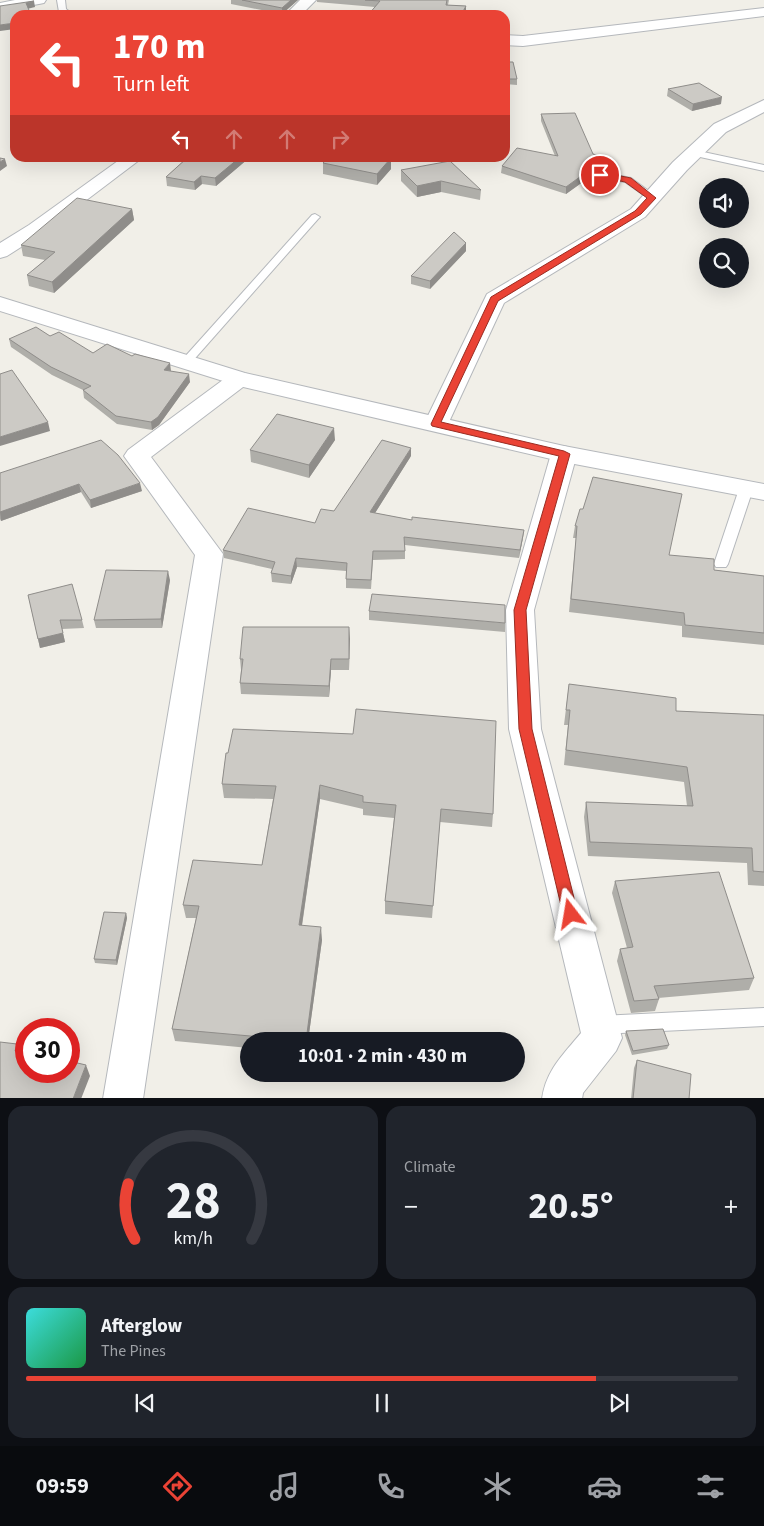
<!DOCTYPE html>
<html lang="en">
<head>
<meta charset="utf-8">
<style>
	body { margin:0; font-family:"Source Sans 3",sans-serif; background:#20242c; color:#f1f3f6; height:100vh; display:flex; flex-direction:column; font-size:19px; white-space:nowrap }
	* { box-sizing:border-box; margin:0 }
	p { font-size:16px; color:#9ea1a6 }
	.icon { flex:none; width:28px; height:28px; fill:none; stroke:currentColor; stroke-width:2; stroke-linecap:round; stroke-linejoin:round }
	.map { position:relative; height:1098px; overflow:hidden }
	.panel { display:flex; flex-direction:column; gap:8px; padding:8px; background:#0d0f14; flex:1 }
	.panel>* { flex:none }
	.hud { position:absolute; left:10px; top:10px; width:500px; height:152px; border-radius:15px; box-shadow:0 5px 20px #0002; background:#ea4335; color:#fff; overflow:hidden }
	.controls { position:absolute; left:699px; top:178px; display:grid; gap:10px }
	.controls a { display:grid; place-items:center; width:50px; height:50px; border-radius:50%; background:#171b24; box-shadow:0 5px 20px #0002; font-size:25px }
	.speed { position:absolute; left:15px; top:1018px; display:flex; gap:10px; font-size:25px; font-weight:700; text-align:center }
	.speed>* { display:grid; place-content:center; width:65px; height:65px; border-radius:50%; background:#171b24; box-shadow:0 5px 20px #0002; line-height:1 }
	.speed .limit { border:8px solid #d22; background:#fff; color:#111 }
	.pin { position:absolute; display:grid; place-items:center; width:42px; height:42px; color:#fff; margin:-21px; border:2px solid #fff; border-radius:50%; box-shadow:0 1px 5px #0007 }
	.me { position:absolute; width:55px; margin:-28px; rotate:346deg; stroke-linejoin:round; filter:drop-shadow(0 0 4px #0008) }
	.turn { display:flex; align-items:center; gap:18px; height:105px; padding:0 20px; font-size:22px }
	.turn .icon { width:65px; height:65px; stroke-width:2.5 }
	.turn b { display:block; font-size:35px; line-height:42px }
	.lanes { display:flex; align-items:center; height:48px; padding:0 20px; background:#0003; justify-content:center; gap:25px; direction:ltr }
	.lanes .off { opacity:.35 }
	.big { font-size:38px; font-weight:700; line-height:1.1 }
	.panel .card { flex:1; display:flex; flex-direction:column; justify-content:center; gap:8px; min-width:0; padding:0 18px; border-radius:15px; background:#20242c }
	.panel .dial { align-items:center; gap:0 }
	.dial svg { height:130px; overflow:visible; fill:none; stroke:#363941; stroke-width:7; stroke-linecap:round; text-anchor:middle }
	.dial text { fill:#f1f3f6; stroke:none }
	.song { display:flex; align-items:center; gap:15px }
	.cover { width:60px; height:60px; border-radius:8px; background:linear-gradient(135deg,hsl(180 70% 55%),hsl(140 70% 35%)) }
	.played { height:5px; border-radius:2px; background:linear-gradient(90deg,#ea4335 80%,#363941 80%) }
	.keys { display:flex; justify-content:space-around; direction:ltr }
	.heat { display:flex; justify-content:space-between; align-items:center; font-size:28px; direction:ltr }
	.panel .tiles { flex:1; display:grid; gap:8px; grid-template-columns:1fr 1fr }
	.card:last-child { grid-column:span 2 }
	.trip { position:absolute; left:240px; top:1032px; width:285px; height:50px; border-radius:25px; background:#171b24; box-shadow:0 5px 20px #0002; font-weight:700; line-height:50px; text-align:center }
	.tab-bar { display:flex; height:80px; justify-content:space-around; align-items:center; background:#090b0e; color:#9ea1a6 }
	.tab-bar .icon { width:35px; height:35px }
	.tab-bar .current { color:#ea4335 }
	.tab-bar b { font-size:22px; color:#f1f3f6 }
	.map>svg:first-child { display:block }
	.lines { fill:none; stroke-linecap:round; stroke-linejoin:round }
	.service-casing { stroke:#b5b8bc; stroke-width:2 }
	.minor-casing { stroke:#b5b8bc; stroke-width:2 }
	.tertiary-casing { stroke:#b5b8bc; stroke-width:2 }
	.service { fill:#fff; fill-rule:evenodd }
	.minor { fill:#fff; fill-rule:evenodd }
	.tertiary { fill:#fff; fill-rule:evenodd }
	.wall { fill:#afaea9 }
	.shaded-wall { fill:#8f8d8a }
	.building { fill:#cccac5; stroke:#8f8d8a }
	.route { fill:#ea4335; stroke:#982c22 }
</style>
</head>
<body>
<div class="map">
<svg width="764" height="1099" viewBox="0 0 764 1099">
	<rect width="100%" height="100%" fill="#f1efe8"/>
	<g class="lines">
		<!-- service casing -->
		<g class="service-casing">
			<path id="service" d="M57 0H65L66 9 74 15H65L59 12Z
				M694 150 764 165V171L691 155V151Z
				M600 172 631 178 657 197 652 200 649 199 625 182 597 177V173Z
				M315 214 320 217 318 219 190 364H182L180 362 182 360 312 215Z
				M746 485 753 489 728 564 726 567H716L714 564 739 489Z
				M764 1008V1026L600 1034 593 1031 590 1025 593 1019 600 1016Z"/>
		</g>
		<!-- minor casing -->
		<g class="minor-casing">
			<path id="minor" d="M15 0H46L44 3 39 4 0 11V3Z
				M300 0H316L301 15H285Z
				M764 8V16L523 46 505 45V35L523 36Z
				M764 100V112L726 132 687 170 645 217 504 303 448 424 445 429 436 431 427 429 424 424 487 294 631 209 673 162 714 124Z
				M122 158H142L43 233 7 256 0 258V243L29 225Z
				M239 372 247 374 251 379 247 384 151 457 223 554 143 1099H103L195 555 124 456 128 450 231 374Z
				M564 446 573 449 577 454 534 610 541 729 622 1038 616 1051 583 1093 582 1099H542C546 1070 563 1055 581 1033L509 729 506 610 551 454 555 449Z"/>
		</g>
		<!-- tertiary casing -->
		<g class="tertiary-casing">
			<path id="tertiary" d="M0 297 245 373 564 446 764 484V500L564 462 239 386 0 311Z"/>
		</g>
		<!-- service -->
		<use href="#service" class="service"/>
		<!-- minor -->
		<use href="#minor" class="minor"/>
		<!-- tertiary -->
		<use href="#tertiary" class="tertiary"/>
	</g>
	<!-- wall -->
	<path class="wall" d="M231 0H298L282 14 231 4Z
		M317 0H449L448 5 466 6V13L464 15H368L375 7 317 2Z
		M505 62 517 79V85L505 84Z
		M668 89 721 104 692 111 667 96Z
		M541 114 593 154 605 166 566 194 501 173 502 166 555 156 541 121Z
		M187 158H249L216 186 202 184 195 190 167 186 166 177Z
		M391 158V169L377 185 323 174V163Z
		M401 170 481 190 480 200 441 192 417 197 401 181Z
		M132 209 134 220 54 293 29 286 27 275 45 260 23 256 21 245Z
		M466 243V251L430 289 411 284V276Z
		M50 336 93 353 132 356 171 371 190 382 159 425 152 430 117 424 84 398 83 390 52 375 11 347 9 339Z
		M335 440 309 478 251 462 250 450Z
		M411 456 375 513 412 520 524 530 519 558 405 545V559L373 560 371 589 346 588V571L297 567 291 584 272 582 271 573 272 569 224 558 223 550 315 523 334 511Z
		M0 473 142 491 91 508 81 492 1 521 0 519Z
		M575 526 669 555 714 570 764 576V645L682 637V626L569 612 576 538H573Z
		M170 580 162 628H96L94 620Z
		M28 595 82 620 84 628 62 629 65 642 40 648Z
		M369 611 505 623V632L369 620Z
		M349 627V670H331L329 697 241 694 240 683 241 670 240 659Z
		M569 684 676 711 764 715V886L748 885 747 863 588 856 584 817 586 802 687 806 684 782 564 765 568 725H564Z
		M226 753 493 814 492 827 440 822 432 918 385 914V901L394 818 363 815V809L320 799 302 926 322 940 308 1041H249V1048L175 1041 172 1029 196 918H186L183 905 262 865 273 799 224 798 222 784Z
		M615 881 754 978 749 990 658 998 659 999 655 1011 631 1013 617 961 620 949 627 948 612 893Z
		M126 913 127 918 117 965 95 963 94 959Z
		M626 1031 669 1045 667 1049 632 1055 625 1035Z
		M637 1060 689 1099H631L634 1068Z"/>
	<!-- shaded-wall -->
	<path class="shaded-wall" d="M291 0H298L282 14V8Z
		M34 1 35 7 27 9 26 3Z
		M466 6V13L464 15H461Z
		M15 23V29L0 31V25Z
		M722 97 721 104 692 111 693 104Z
		M61 158H78L62 162Z
		M239 158H249L216 186 215 178Z
		M391 158V169L377 185V174Z
		M606 158 605 166 566 194V187Z
		M5 159 7 166 0 171V162Z
		M201 176 202 184 195 190 194 182Z
		M441 181V192L417 197V186Z
		M132 209 134 220 54 293 52 282Z
		M466 243V251L430 289V281Z
		M170 363 171 371 164 370Z
		M189 374 190 382 159 425 152 430 151 422Z
		M48 422 50 431 0 446V437Z
		M334 428 335 440 309 478V465Z
		M411 448V456L370 521V512Z
		M140 483 142 491 91 508 90 500Z
		M79 484 81 492 1 521 0 512Z
		M524 530 523 538 519 558 520 550Z
		M296 558 297 567 291 584V576Z
		M168 571 170 580 162 628 161 619Z
		M349 627 350 639 349 670Z
		M63 633 65 642 40 648 38 639Z
		M331 659V670L329 697V686Z
		M320 785V799L300 938 299 925Z
		M126 913 127 918 117 965 116 960Z
		M321 927 322 940 308 1041H306Z
		M17 1044 21 1056 15 1051Z
		M86 1065 90 1076 81 1099H73Z"/>
	<!-- building -->
	<path class="building" d="M242 0H291L282 8Z
		M365 0H447L446 5 466 6 461 15H368L380 1Z
		M34 1 26 3 31 15H15V23L0 25V6Z
		M505 62H513L517 79H505Z
		M699 83 722 97 693 104 668 89Z
		M575 113 593 154 606 158 566 187 502 166 517 148 558 156 541 114Z
		M0 158 5 159 0 162Z
		M187 158H239L215 178 201 176 194 182 166 177Z
		M328 158H391L377 174 323 163Z
		M450 161 481 190 441 181 417 186 401 170Z
		M77 198 132 209 52 282 27 275 55 252 21 245Z
		M454 232 466 243 430 281 411 276Z
		M36 327 50 336 59 332 93 353 107 344 132 356 135 354 170 363 164 370 189 374 158 417 151 422 116 416 83 390 91 386 51 367 9 339Z
		M12 370 48 422 0 437V374Z
		M277 414 334 428 309 465 250 450Z
		M101 440 118 455 140 483 90 500 79 484 0 512V473Z
		M382 440 411 448 370 512 412 520V517L524 530 520 550 404 537 405 551H373L371 580 346 579 347 563 296 558 291 576 271 573 275 562 223 550 248 508 315 523 321 509 334 511Z
		M593 477 682 494 669 555 714 559V570L764 576V633L685 625 684 613 571 599 577 526H575L580 509H583Z
		M106 570 168 571 161 619 94 620Z
		M72 584 82 620H60L63 633 38 639 28 595Z
		M372 594 505 605V623L369 611Z
		M243 627H349V659H331L329 686 240 683 243 659H240Z
		M569 684 676 698V711L764 715V872L753 871 752 848 590 842 586 802 693 806 687 767 566 750 570 710H566Z
		M356 709 496 721 493 814 441 809 433 906 385 901 396 805 363 802V796L320 785 299 925 321 927 306 1041 172 1029 199 906 183 905 193 860 262 865 276 786 222 784 226 753H228L233 729 353 734Z
		M719 872 754 978 654 986 659 999 634 1001 620 949 633 947 615 881Z
		M104 912 126 913 116 960 94 959Z
		M663 1029 669 1045 633 1051 626 1031Z
		M0 1042 17 1044 15 1051 26 1053V1071H69V1061L86 1065 73 1099H0Z
		M637 1060 691 1074 689 1099H633Z"/>
	<!-- route -->
	<path class="route" d="M600 172 631 178 656 198 641 214 498 301 441 422 564 451 570 454 526 610 532 729 578 914 576 919 571 921 565 919 563 914 519 729 514 610 559 456 432 426 431 424 491 297 635 211 647 198 625 182 597 176V173Z"/>
</svg>
<div class="controls">
<a><svg class="icon" aria-label="sound" viewBox="0 0 24 24"><path d="M4 9h4l5-4v14l-5-4H4zM17 9q2 3 0 6"/></svg></a>
<a><svg class="icon" aria-label="search" viewBox="0 0 24 24"><circle cx="10" cy="10" r="6"/><path d="M15 15l6 6"/></svg></a>
</div>
<div class="speed"><div class="limit">30</div></div>
<div class="pin" style="left:600px;top:175px;background:#d93025"><svg class="icon" aria-label="arrive" viewBox="0 0 24 24"><path d="M6 21V4h12l-3 4 3 4H6"/></svg></div>
<svg class="me" style="left:571px;top:914px" viewBox="-20 -20 40 40"><path d="M0-17L14 15 0 8-14 15z" fill="#ea4335" stroke="#fff" stroke-width="4"/></svg>
<div class="trip">10:01 · 2 min · 430 m</div>
<div class="hud">
<div class="turn"><svg class="icon" aria-label="left" viewBox="0 0 24 24"><path d="M17 20v-9H6M10 6l-5 5 5 5"/></svg><div><b>170 m</b>Turn left</div></div>
<div class="lanes"><svg class="icon" aria-label="left" viewBox="0 0 24 24"><path d="M17 20v-9H6M10 6l-5 5 5 5"/></svg><svg class="icon off" aria-label="ahead" viewBox="0 0 24 24"><path d="M12 20V5M6 11l6-6 6 6"/></svg><svg class="icon off" aria-label="ahead" viewBox="0 0 24 24"><path d="M12 20V5M6 11l6-6 6 6"/></svg><svg class="icon off" aria-label="right" viewBox="0 0 24 24"><path d="M7 20v-9h11M14 6l5 5-5 5"/></svg></div>
</div>
</div>
<section class="panel">
<div class="tiles">
<div class="card dial"><svg viewBox="0 0 100 80">
<path d="M14 69A42 42 0 1 1 86 69"/>
<path d="M14 69A42 42 0 0 1 10 35" stroke="#ea4335"/>
<text x="50" y="56" font-size="32" font-weight="700">28</text>
<text x="50" y="72" font-size="11">km/h</text>
</svg></div>
<div class="card"><p>Climate</p>
<div class="heat"><a>−</a><b class="big">20.5°</b><a>+</a></div>
</div>
<div class="card">
<div class="song"><i class="cover"></i><div><b>Afterglow</b><p>The Pines</p></div></div>
<div class="played"></div>
<div class="keys"><svg class="icon" aria-label="previous" viewBox="0 0 24 24"><path d="M18 5L8 12l10 7zM5 5v14"/></svg><svg class="icon" aria-label="pause" viewBox="0 0 24 24"><path d="M8 5v14M16 5v14"/></svg><svg class="icon" aria-label="next" viewBox="0 0 24 24"><path d="M6 5l10 7-10 7zM19 5v14"/></svg></div>
</div>
</div>
</section>
<nav class="tab-bar">
<b>09:59</b>
<svg class="icon current" aria-label="directions" viewBox="0 0 24 24"><path d="M12 3l9 9-9 9-9-9zM9 14v-3h6M13 9l2 2-2 2"/></svg>
<svg class="icon" aria-label="music" viewBox="0 0 24 24"><path d="M9 18V5l10-2v13"/><circle cx="6" cy="18" r="3"/><circle cx="16" cy="16" r="3"/></svg>
<svg class="icon" aria-label="phone" viewBox="0 0 24 24"><path d="M5 4h4l2 5-3 2q2 4 5 5l2-3 5 2v4C11 20 4 13 5 4z"/></svg>
<svg class="icon" aria-label="climate" viewBox="0 0 24 24"><path d="M12 3v18M4 7l16 10M4 17L20 7"/></svg>
<svg class="icon" aria-label="car" viewBox="0 0 24 24"><path d="M5 17H2v-5l4-1 3-4h7l3 4 3 1v5h-3M9 17h6M6 11h13"/><circle cx="7" cy="17" r="2"/><circle cx="17" cy="17" r="2"/></svg>
<svg class="icon" aria-label="filters" viewBox="0 0 24 24"><path d="M4 7h16M4 17h16"/><circle cx="9" cy="7" r="2"/><circle cx="15" cy="17" r="2"/></svg>
</nav>
</body>
</html>
